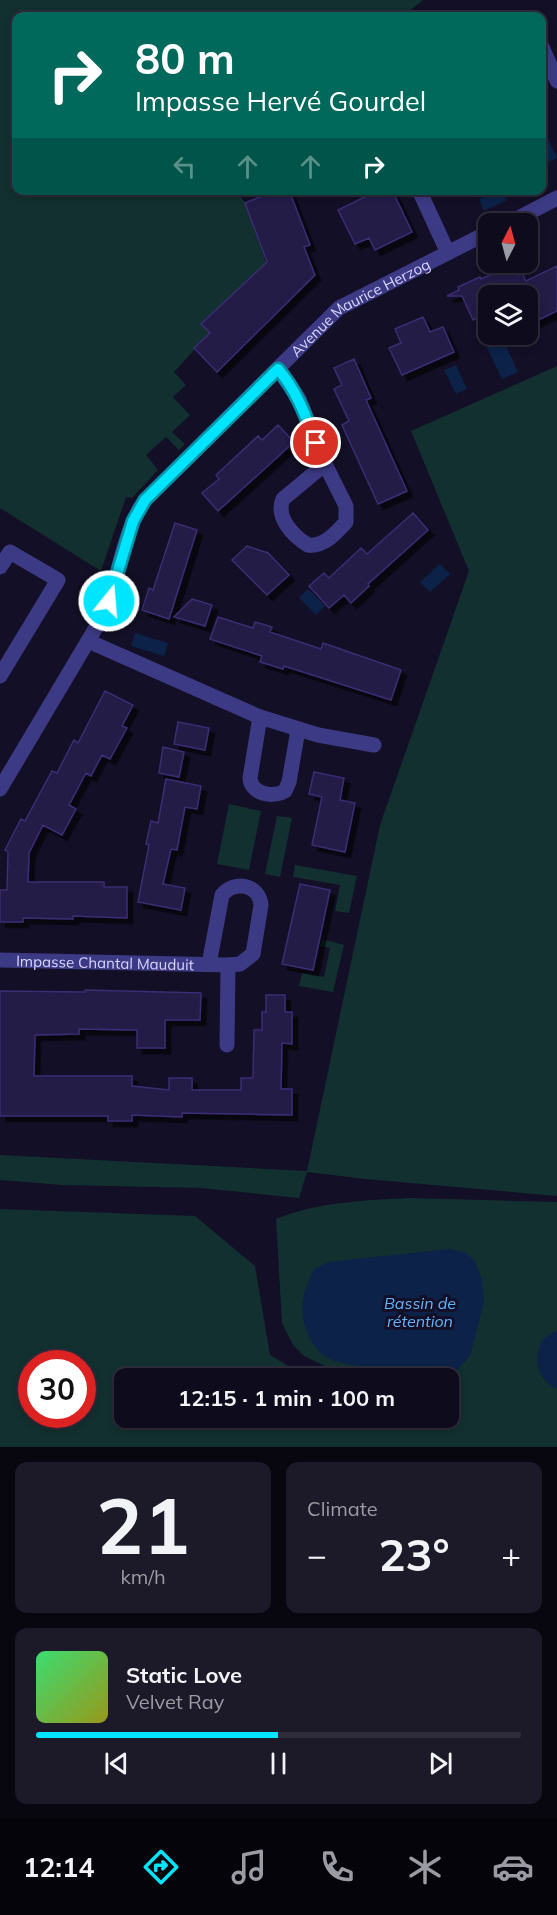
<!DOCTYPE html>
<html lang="en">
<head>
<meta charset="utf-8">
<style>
	body { margin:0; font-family:Mulish,sans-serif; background:#1c1929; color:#f1f3f6; height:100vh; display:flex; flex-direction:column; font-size:22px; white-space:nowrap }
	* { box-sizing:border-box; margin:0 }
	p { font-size:20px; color:#9b9ba3 }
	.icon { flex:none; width:33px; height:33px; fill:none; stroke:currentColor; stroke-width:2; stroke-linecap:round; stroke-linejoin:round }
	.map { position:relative; height:1447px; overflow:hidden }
	.drawer { display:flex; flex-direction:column; gap:15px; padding:15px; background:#08060f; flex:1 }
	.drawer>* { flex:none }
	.top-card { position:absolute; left:12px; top:12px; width:534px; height:183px; border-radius:12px; box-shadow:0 3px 9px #0003,0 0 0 2px #2e2b3b; background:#00695c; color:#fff; overflow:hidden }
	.needle { width:39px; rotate:6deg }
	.controls { position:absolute; left:478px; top:213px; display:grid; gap:12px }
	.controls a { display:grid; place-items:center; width:60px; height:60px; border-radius:12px; background:#0e0b1c; box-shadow:0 3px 9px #0003,0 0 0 2px #2e2b3b; font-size:30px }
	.speed { position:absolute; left:18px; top:1350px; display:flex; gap:12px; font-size:30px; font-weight:700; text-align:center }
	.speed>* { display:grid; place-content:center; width:78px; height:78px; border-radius:50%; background:#0e0b1c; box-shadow:0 3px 9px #0003,0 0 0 2px #2e2b3b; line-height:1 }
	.speed .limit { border:9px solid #d22; background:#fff; color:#111 }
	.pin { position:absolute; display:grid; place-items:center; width:51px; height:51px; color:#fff; margin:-26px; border:3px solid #fff; border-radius:50%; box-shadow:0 2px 6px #0007 }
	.me { position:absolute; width:66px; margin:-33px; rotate:17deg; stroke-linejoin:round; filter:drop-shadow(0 0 4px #0008) }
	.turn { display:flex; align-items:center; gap:21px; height:126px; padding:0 24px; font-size:27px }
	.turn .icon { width:78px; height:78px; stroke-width:2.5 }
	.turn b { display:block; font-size:42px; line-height:51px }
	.lanes { display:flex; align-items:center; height:57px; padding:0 24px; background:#0003; justify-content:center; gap:30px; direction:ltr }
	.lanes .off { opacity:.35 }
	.big { font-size:45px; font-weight:700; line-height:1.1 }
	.drawer .tile { flex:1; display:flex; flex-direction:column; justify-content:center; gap:9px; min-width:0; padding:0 21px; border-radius:12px; background:#1c1929 }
	.drawer .dial { align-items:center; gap:0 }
	.dial b { font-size:78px; line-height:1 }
	.song { display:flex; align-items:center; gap:18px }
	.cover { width:72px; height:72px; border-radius:9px; background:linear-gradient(135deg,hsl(140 70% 55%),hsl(60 70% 35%)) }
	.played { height:6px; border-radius:3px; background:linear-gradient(90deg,#00e5ff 50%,#2e2b3b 50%) }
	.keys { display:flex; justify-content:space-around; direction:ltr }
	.heat { display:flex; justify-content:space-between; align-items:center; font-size:33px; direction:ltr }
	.drawer .tiles { flex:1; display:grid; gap:15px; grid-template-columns:1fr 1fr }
	.tile:last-child { grid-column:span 2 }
	.trip { position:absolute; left:114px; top:1368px; width:345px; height:60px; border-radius:12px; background:#0e0b1c; box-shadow:0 3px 9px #0003,0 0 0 2px #2e2b3b; font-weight:700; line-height:60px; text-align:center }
	.tab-bar { display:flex; height:96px; justify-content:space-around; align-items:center; background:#06040b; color:#9b9ba3 }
	.tab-bar .icon { width:42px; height:42px }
	.tab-bar .current { color:#00e5ff }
	.tab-bar b { font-size:27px; color:#f1f3f6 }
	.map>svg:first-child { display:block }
	.green { fill:#12302f; fill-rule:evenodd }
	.water { fill:#0c2248 }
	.building { fill:#241b47; stroke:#3b2d73; stroke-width:1.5; filter:url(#shadow) }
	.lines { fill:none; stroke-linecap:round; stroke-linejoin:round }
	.minor { stroke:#3d3a85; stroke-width:15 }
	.route-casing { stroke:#0095a6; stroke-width:15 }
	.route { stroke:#00e5ff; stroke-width:10 }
	.labels { text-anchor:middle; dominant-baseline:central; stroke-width:6; stroke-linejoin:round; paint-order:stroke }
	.street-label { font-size:15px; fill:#d9d4ff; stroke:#130f26 }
	.water-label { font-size:16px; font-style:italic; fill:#62b6ff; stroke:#130f26 }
</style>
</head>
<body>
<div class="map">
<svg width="557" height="1447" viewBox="0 0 557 1447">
	<defs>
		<filter id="shadow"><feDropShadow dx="5.5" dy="5.5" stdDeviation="0" flood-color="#0009"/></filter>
	</defs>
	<rect width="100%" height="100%" fill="#130f26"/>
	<!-- green -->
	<path class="green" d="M0 0H423L403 16H16V190L237 191 245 203 266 263 201 324 210 333 174 372 186 385 173 397 190 415 172 432 185 444 179 450 166 437 146 455 158 470 132 498 126 497 101 571 0 508Z
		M557 366V1196L365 1179 307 1172 299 1198 201 1188 62 1185 0 1180V1155L307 1171 380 825 469 571 411 431Z
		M229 804 261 811 249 870 217 864Z
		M277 816 292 818 280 877 265 874Z
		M295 865 357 876 349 913 335 911 340 885 293 877Z
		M322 939 344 945 333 992 299 986 302 973 324 977 330 948 320 946Z
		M410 1198 557 1202V1447H0V1209L195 1216 255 1266 270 1355 308 1378H124V1418H448V1378H349L304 1356 293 1345 282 1323 276 1219C317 1202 366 1200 410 1198ZM32 1364H82V1414H32Z"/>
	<!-- water -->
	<path class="water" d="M544 130 557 158 547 163 542 149V132Z
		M503 191 507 200 484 211 479 199 498 191Z
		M489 334 501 335 518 372 502 379 482 337Z
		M456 365 467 389 456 394 444 370Z
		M440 564 450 574 430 592 420 582Z
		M308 589 325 606 316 615 299 598Z
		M135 633 168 643 164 656 131 646Z
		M449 1249 464 1252 474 1260 482 1279 484 1302 470 1356 455 1372 440 1374C415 1371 343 1369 325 1356 314 1348 309 1339 305 1326 299 1303 304 1290 314 1269L328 1262Z
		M557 1330V1389C535 1378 533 1358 543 1339Z"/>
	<!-- building -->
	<path class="building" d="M258 190H289L310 245 304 247 315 275 217 372 194 348 210 333 201 324 267 262 245 203 260 197Z
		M379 190H392L412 232 375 250 369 238 355 244 338 210Z
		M514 264 519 275 522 273 526 281 557 266V311L528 325V296H489V312L473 320 462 296H447L459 290 458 287 480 277 481 279Z
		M423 317 430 332 443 327 454 352 402 375 389 348 401 343 395 329Z
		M354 359 371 398 366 400 407 491 378 504 342 425 349 421 334 389 342 385 334 368Z
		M278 425 294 442 218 511 202 493 219 479 216 475 258 436 262 440Z
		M413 513 428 530 368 584 369 586 351 603 344 595 329 608 309 586 324 573 329 578 361 548 367 554Z
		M175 523 197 530 169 619 142 610 149 588 153 590Z
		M247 546 268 553 289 575 267 595 232 560Z
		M192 599 212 605 205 626 174 617Z
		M218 617 253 628 255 622 272 627 270 632 321 649 323 643 401 670 391 700 284 666 283 669 260 662 262 656 210 639Z
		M105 691 133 705 122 726 127 728 110 759 102 755 91 776 86 773 69 805 76 809 62 835 43 825 29 853 28 882H104V887H127V918L73 916V919L23 918V922H0V890H7L8 852 5 850 21 819 25 821 52 771 57 773 74 740 78 743Z
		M178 722 209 728 205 750 174 744Z
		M163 747 184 752 179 777 159 773Z
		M314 772 344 778 340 800 355 803 345 852 312 845 322 797 309 794Z
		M166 779 201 786 197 809 185 807 177 850 171 849 163 884 185 888 181 910 138 902 149 845 146 844 151 821 158 823Z
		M300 884 330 890 313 970 282 964Z
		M85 990 201 993 200 1020H165V1048H137V1030L79 1029V1034L35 1035 34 1076H132V1086L169 1090V1078H192V1090H241V1078H253L254 1030H262V1012H266V995H285V1012H292V1044L282 1043 281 1089H292V1115L182 1113V1117L132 1115V1121H108V1116H0V991L85 992Z"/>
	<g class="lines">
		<!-- minor -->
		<g class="minor">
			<path d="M542 47 557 81"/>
			<path d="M419 190 448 253"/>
			<path d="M507 224 557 198"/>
			<path d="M278 369 299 399 325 464 346 506V522C336 533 324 547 308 545 293 536 275 517 283 499L325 464"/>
			<path d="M0 567 10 552 58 580 0 676"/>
			<path d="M88 641 260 717 318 735 374 745"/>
			<path d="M260 717 250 778C251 794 272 798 285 791L289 782 298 730"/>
			<path id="s1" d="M0 789 104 614C119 578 123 531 145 500L339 308 489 232"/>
			<path id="s2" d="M0 960 228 965 240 964 253 954 261 905C259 884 234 880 222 895L209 964"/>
			<path d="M227 1045 228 965"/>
		</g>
	</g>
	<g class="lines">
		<!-- route casing -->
		<g class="route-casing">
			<path id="route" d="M109 601 133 521 145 500 278 369C297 391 306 417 316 443"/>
		</g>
		<!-- route -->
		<use href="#route" class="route"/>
	</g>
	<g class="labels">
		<!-- street labels -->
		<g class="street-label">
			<text stroke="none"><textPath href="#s1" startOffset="616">Avenue Maurice Herzog</textPath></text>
			<text stroke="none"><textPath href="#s2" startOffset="105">Impasse Chantal Mauduit</textPath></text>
		</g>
		<!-- water labels -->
		<g class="water-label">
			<text x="420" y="1303">Bassin de<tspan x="420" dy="18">rétention</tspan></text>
		</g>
	</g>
</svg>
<div class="controls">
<a><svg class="needle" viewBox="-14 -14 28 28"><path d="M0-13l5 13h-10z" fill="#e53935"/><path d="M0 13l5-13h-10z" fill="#9b9ba3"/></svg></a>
<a><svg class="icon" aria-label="layers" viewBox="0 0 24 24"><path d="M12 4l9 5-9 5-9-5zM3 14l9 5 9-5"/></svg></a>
</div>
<div class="speed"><div class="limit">30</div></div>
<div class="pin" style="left:316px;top:443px;background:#d93025"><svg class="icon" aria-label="arrive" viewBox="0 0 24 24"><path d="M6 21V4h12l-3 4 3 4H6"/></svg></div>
<svg class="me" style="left:109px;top:601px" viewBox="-20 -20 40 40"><circle r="17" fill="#00e5ff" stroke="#fff" stroke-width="3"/><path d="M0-11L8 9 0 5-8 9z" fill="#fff"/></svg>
<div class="trip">12:15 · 1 min · 100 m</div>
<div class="top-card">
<div class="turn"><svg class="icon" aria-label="right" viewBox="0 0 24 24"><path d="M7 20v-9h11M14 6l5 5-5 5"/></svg><div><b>80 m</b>Impasse Hervé Gourdel</div></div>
<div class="lanes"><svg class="icon off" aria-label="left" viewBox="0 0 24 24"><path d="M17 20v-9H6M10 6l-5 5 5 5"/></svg><svg class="icon off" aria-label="ahead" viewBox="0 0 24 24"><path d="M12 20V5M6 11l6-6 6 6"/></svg><svg class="icon off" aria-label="ahead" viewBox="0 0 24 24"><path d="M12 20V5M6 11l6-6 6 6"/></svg><svg class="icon" aria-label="right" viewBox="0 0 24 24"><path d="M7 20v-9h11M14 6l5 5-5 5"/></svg></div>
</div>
</div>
<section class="drawer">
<div class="tiles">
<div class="tile dial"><b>21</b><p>km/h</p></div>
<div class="tile"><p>Climate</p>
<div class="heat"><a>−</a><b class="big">23°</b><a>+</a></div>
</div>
<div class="tile">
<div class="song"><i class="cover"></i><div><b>Static Love</b><p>Velvet Ray</p></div></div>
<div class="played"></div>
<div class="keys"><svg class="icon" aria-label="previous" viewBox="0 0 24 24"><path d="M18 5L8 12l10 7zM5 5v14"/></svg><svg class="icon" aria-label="pause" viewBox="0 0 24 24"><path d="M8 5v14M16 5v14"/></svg><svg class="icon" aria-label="next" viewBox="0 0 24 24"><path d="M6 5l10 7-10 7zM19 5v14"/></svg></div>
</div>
</div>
</section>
<nav class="tab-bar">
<b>12:14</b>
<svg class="icon current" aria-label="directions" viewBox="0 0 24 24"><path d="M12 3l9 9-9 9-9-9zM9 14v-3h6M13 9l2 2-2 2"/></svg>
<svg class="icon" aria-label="music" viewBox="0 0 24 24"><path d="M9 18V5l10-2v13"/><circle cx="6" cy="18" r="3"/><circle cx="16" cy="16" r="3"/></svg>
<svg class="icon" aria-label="phone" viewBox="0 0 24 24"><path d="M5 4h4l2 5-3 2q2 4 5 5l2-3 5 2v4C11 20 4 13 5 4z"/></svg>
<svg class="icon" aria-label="climate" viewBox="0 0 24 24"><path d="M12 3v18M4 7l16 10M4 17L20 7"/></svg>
<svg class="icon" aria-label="car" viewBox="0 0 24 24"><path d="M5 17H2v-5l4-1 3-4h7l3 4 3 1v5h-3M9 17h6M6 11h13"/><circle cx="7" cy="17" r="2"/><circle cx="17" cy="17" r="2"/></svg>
</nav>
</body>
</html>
